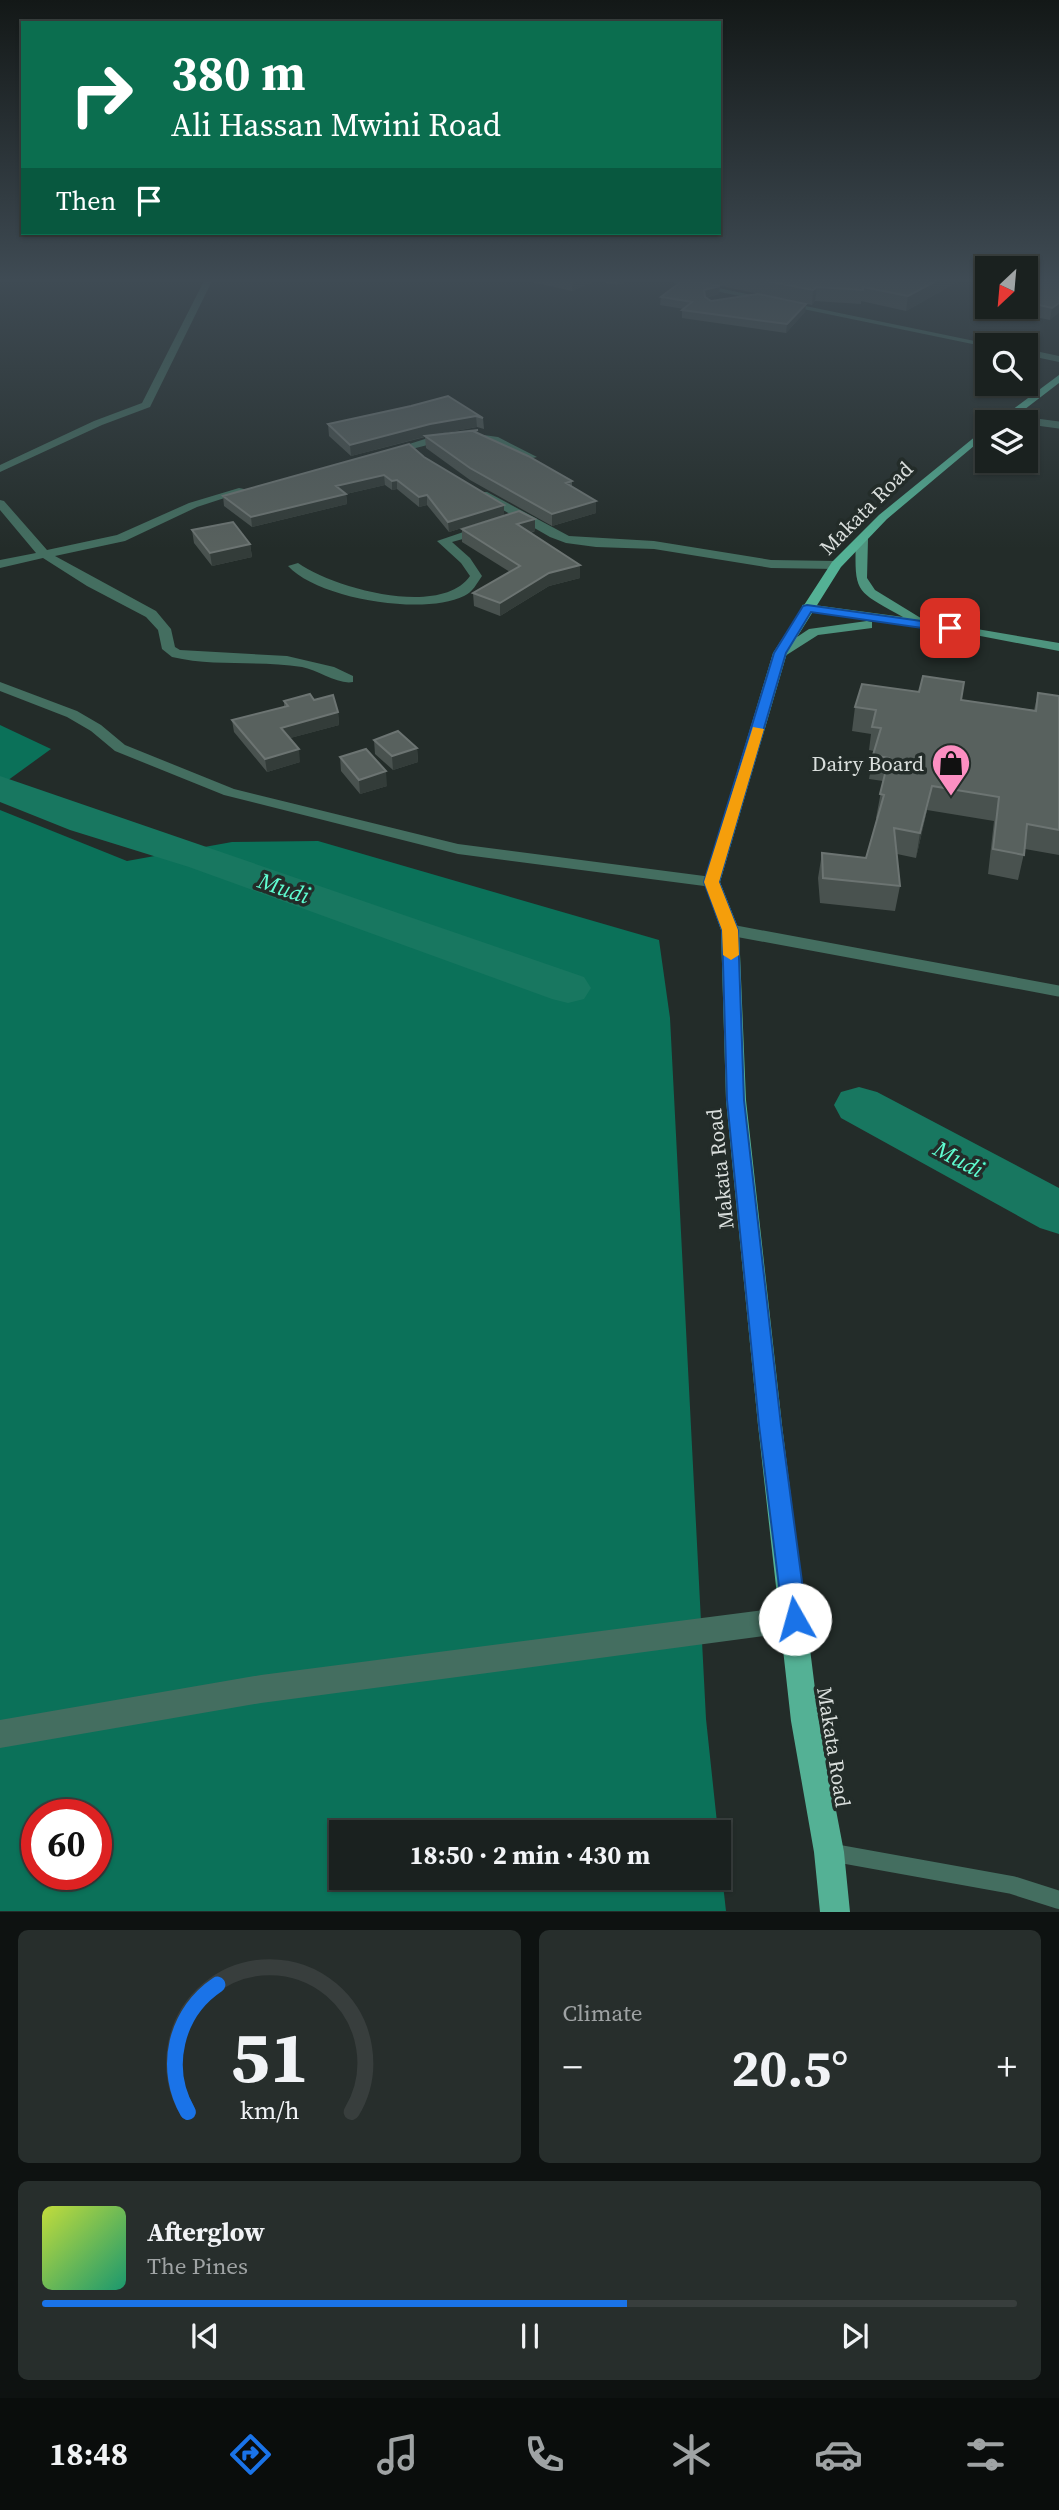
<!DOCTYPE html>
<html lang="en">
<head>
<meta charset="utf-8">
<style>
	body { margin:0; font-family:"Source Serif 4",serif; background:#272e2c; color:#f1f3f6; height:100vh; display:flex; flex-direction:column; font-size:26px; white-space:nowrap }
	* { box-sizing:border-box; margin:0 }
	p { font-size:23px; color:#9fa3a4 }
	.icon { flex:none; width:38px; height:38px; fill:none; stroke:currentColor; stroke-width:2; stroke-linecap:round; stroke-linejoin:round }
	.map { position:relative; height:1912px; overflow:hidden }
	.panel { display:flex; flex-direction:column; gap:18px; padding:18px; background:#0e1211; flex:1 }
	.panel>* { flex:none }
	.hud { position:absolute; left:21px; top:21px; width:700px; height:214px; border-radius:0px; box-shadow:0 2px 5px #0004,0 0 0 2px #383e3d; background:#0b6e4f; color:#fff; overflow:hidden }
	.needle { width:46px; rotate:206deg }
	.tools { position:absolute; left:975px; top:256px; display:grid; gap:14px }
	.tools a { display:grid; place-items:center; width:63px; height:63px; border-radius:0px; background:#1a211f; box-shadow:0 2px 5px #0004,0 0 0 2px #383e3d; font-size:35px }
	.speed { position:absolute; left:21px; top:1799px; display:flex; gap:14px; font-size:35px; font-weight:700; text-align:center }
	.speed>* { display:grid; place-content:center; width:91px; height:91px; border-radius:50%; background:#1a211f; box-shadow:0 2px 5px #0004,0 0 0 2px #383e3d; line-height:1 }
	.speed .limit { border:10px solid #d22; background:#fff; color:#111 }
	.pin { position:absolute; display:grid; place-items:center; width:60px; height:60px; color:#fff; margin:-30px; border-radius:14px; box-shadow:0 4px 10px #0006 }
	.me { position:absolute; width:77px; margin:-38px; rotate:353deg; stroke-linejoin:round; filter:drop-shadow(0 0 5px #0008) }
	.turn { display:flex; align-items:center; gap:24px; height:147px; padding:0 35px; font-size:32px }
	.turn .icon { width:91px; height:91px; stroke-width:2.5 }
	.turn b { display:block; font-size:49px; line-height:60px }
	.then { display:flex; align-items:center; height:66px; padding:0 35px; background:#0003; gap:14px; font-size:26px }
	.big { font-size:52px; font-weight:700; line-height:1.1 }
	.panel .tile { flex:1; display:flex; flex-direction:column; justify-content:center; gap:10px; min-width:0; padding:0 24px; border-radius:10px; background:#272e2c }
	.panel .dial { align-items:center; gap:0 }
	.dial svg { height:182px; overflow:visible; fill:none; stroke:#383e3d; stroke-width:7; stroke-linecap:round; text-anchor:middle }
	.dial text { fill:#f1f3f6; stroke:none }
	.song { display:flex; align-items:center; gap:21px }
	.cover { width:84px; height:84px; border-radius:10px; background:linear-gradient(135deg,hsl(70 70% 55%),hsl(160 70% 35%)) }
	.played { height:7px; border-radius:4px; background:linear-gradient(90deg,#1a73e8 60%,#383e3d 60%) }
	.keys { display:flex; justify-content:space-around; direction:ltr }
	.heat { display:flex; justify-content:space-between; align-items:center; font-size:38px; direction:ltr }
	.panel .tiles { flex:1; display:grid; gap:18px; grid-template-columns:1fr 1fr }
	.tile:last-child { grid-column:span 2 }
	.trip { position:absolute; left:329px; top:1820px; width:402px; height:70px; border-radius:0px; background:#1a211f; box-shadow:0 2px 5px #0004,0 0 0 2px #383e3d; font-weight:700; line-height:70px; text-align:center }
	.tabs { display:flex; height:112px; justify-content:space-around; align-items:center; background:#0a0d0c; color:#9fa3a4 }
	.tabs .icon { width:49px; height:49px }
	.tabs .current { color:#1a73e8 }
	.tabs b { font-size:32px; color:#f1f3f6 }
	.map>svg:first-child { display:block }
	.forest { fill:#0b7159; fill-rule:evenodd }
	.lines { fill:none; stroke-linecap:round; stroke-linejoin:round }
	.river { fill:#187760; fill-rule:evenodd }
	.service-far2 { stroke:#446e60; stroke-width:7 }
	.service-far1 { stroke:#446e60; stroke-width:11 }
	.service { stroke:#446e60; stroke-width:18 }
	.minor { fill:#446e60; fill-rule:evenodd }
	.secondary { fill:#4e947e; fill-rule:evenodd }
	.primary { fill:#54b195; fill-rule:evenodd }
	.wall { fill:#49524f }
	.shaded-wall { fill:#333c39 }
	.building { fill:#58615e; stroke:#6c7472; stroke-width:2 }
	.route { fill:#1a73e8; stroke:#114b97; stroke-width:2 }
	.slow { fill:#f59e0b }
	.labels { text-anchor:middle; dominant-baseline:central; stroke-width:7; stroke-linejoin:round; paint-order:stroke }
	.street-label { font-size:21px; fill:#d9dedc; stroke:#232c29 }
	.poi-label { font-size:21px; fill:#d9dedc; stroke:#232c29; text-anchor:end }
	.water-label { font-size:23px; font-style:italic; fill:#5ffcd0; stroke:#232c29 }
</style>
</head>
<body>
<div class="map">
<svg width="1059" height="1912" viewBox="0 0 1059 1912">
	<rect width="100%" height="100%" fill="#232c29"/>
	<!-- forest -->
	<path class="forest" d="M0 725 51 749 0 786Z
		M0 810 127 861 232 842 318 841 659 940 670 1018 706 1719 718 1832H341V1878H719V1849L726 1911H0ZM37 1815H96V1874H37Z"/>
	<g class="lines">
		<!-- river -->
		<path class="river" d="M0 776 584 977 591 988 584 999 568 1003 552 999 189 867 70 830 0 802Z
			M859 1087 877 1092 1059 1188V1234L1040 1228 841 1118 834 1105 841 1092Z"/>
		<!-- service-far2 -->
		<path class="service-far2" d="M1007 418 1059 425"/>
		<!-- service-far1 -->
		<path class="service-far1" d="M730 930 1059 991"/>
		<!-- service -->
		<path class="service" d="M829 1852 1012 1885 1059 1900"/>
		<!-- minor -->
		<path class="minor" d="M204 281H212L150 407 102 425 0 472V465L94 421 142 403Z
			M667 281H684L994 345H987V347Z
			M1026 349 1059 356V362L1026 355Z
			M462 432 498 437 537 457 528 459C471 427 449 440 389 455L384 452 425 439Z
			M239 488 249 490 197 507 125 541 55 556 156 611 171 629 175 647 180 650 287 656 334 667 353 676V682C338 685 318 670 302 667 259 660 214 667 172 657L162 649 158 630 146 617 87 586 43 558 0 568V560L36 553 0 510V500L4 501 47 550 117 535 189 503Z
			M479 492H487L569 536 654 541 771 560 836 561 842 565 836 569 771 568 654 549 596 547 566 543 550 537 479 496Z
			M484 525 488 526V532L452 542 470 558 482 576C477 583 473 592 464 596 424 616 318 599 288 566L298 563C333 588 441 618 470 576L461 563 437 541Z
			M0 682 77 711 101 725 125 745 234 789 458 844 712 877 720 882 712 887 458 854 224 795 115 751 91 731 67 717 0 691Z
			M795 1606 804 1610 808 1619 804 1628 795 1632 261 1703 0 1748V1720L261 1675Z"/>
		<!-- secondary -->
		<path class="secondary" d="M862 535 868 539 867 578 875 590 924 620 1059 643V651L970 634 802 611V605L807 604 903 617C856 590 854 595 856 539Z
			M867 621 872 622V628L818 635 785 656 780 657 773 653 809 629Z"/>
		<!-- primary -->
		<path class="primary" d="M1059 375V383L1008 422H996Z
			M987 427V435L887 519 841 567 787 653 720 882 739 930 746 1100 782 1425 819 1721 844 1852 850 1912H820L814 1852 791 1721 758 1425 726 1100 721 930 704 882 773 653 832 562 879 515Z"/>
	</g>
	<!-- wall -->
	<path class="wall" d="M527 281H595L572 291Z
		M597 281H626L618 285Z
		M697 281H959L906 311 861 301V304L815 301 812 305Z
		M1059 281 1050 320 1000 310V306H1026V282Z
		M720 286 719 294 706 298 711 301 806 304 805 312 786 333 682 318V310L684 309 660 305 661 297Z
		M448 396 483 418 484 429 477 427 428 436 478 433 572 481V486L596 501V513L552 526 470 480 426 448 425 437 351 456 329 436 328 424 411 406Z
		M424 457 504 515 449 532 427 505 419 507 397 489 392 490 385 485 346 494 347 504 252 527 224 506 223 496Z
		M535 519V531L531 533 580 565V578L549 586 500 616 474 606 473 593 510 572 462 542V529Z
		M192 530 250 544 252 557 212 566 194 543Z
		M1038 693 1059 696V855L1025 849 1018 880 988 874 994 821 927 810 916 858 897 854 900 886 895 911 820 903 818 878 822 853 866 858 877 819 876 818 883 781 869 779 874 751 869 750 871 734 852 731 855 707 961 700 1034 710Z
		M314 700 338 712 339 725 290 738 300 762 267 772 234 732 232 720 284 707V701Z
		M374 740 417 748 418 762 393 770 375 754Z
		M340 757 387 786 360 794 341 771Z"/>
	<!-- shaded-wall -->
	<path class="shaded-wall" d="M576 281H595L572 291 573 282Z
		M618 281H626L618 285Z
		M936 281H959L906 311 908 296Z
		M720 286 719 294 704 298V290Z
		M817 287 815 301 812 305 813 290Z
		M1059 303V313L1050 320 1052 308Z
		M806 304 805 312 786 333 787 324Z
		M476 416 477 427 431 435 351 456 350 445 430 424Z
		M384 475 385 485 346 494 347 504 252 527 251 517 336 486Z
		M397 480V489L392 490V481Z
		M427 495V505L419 507V497Z
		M596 501V513L552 526V514Z
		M504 505V515L449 532 448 522Z
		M535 519V531L517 536V524Z
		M250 544 252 557 212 566 210 553Z
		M580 565V578L549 586 500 616V603L549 573Z
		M338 712 339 725 283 740 281 728Z
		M417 748 418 762 393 770 392 756Z
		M299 749 300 762 267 772 265 759Z
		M386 771 387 786 360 794 359 780Z
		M932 786 927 810 916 858 920 833Z"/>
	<!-- building -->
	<path class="building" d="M682 281H694L720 286 704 290 705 297 711 301 758 294 806 304 787 324 682 310 692 302 661 297Z
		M766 281H936L908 296 863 287V290L817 287 813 290Z
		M1028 281H1059V303L1052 308 1026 302V282Z
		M448 396 483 418 476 416 430 424 350 445 328 424 411 406Z
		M478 430 473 431 528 456 572 481 566 483 596 501 552 514 470 468 425 436Z
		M409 444 424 457 504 505 448 522 427 495 419 497 397 480 392 481 384 475 336 486 346 494 251 517 223 496Z
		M519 511 535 519 517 524 580 565 549 573 500 603 473 593 520 566 462 529Z
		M233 522 250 544 210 553 192 530Z
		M923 676 964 682 961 700 1036 711 1038 693 1059 696V830L1027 824 1024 855 993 849 999 797 932 786 920 833 894 828 900 886 823 878 822 853 866 858 884 795 880 794 889 758 873 755 881 728 872 727 876 710 855 707 862 684 919 692Z
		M310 694 314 700 333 695 338 712 281 728 299 749 265 759 232 720 288 706 284 701Z
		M398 731 417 748 392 756 374 740Z
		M366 749 386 771 359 780 340 757Z"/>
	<!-- sky -->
	<linearGradient id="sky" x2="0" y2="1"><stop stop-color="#131817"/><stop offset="0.51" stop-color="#3f4b54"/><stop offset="1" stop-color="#3f4b54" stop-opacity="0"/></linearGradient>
	<rect width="1059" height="549" fill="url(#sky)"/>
	<!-- route -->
	<path class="route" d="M807 605 950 625 956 628 950 632 811 612 786 653 719 882 738 930 744 1100 781 1425 807 1619 803 1627 795 1630 786 1627 783 1619 759 1425 727 1100 722 930 704 882 774 653 803 606Z"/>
	<!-- slow -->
	<path class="slow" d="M753 727 764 729 719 882 738 930 739 955 731 960 723 955 722 930 704 882Z"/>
	<!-- icons -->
	<defs>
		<g id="shop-pin" transform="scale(2.0125)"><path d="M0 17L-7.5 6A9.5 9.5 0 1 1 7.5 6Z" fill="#fc8fc2" stroke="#232c29"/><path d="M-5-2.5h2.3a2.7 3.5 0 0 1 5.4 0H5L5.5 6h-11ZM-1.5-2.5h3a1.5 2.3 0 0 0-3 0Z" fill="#111"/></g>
	</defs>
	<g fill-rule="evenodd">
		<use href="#shop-pin" x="951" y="763"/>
	</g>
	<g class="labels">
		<!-- street labels -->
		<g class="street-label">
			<text transform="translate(866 508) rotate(-45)">Makata Road</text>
			<text transform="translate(720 1169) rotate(-96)">Makata Road</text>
			<text transform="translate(834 1747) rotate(81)">Makata Road</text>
		</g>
		<!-- poi labels -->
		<g class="poi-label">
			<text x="924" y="763">Dairy Board</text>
		</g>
		<!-- water labels -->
		<g class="water-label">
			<text transform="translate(284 888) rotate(19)">Mudi</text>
			<text transform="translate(959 1159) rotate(28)">Mudi</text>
		</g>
	</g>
</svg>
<div class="tools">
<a><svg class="needle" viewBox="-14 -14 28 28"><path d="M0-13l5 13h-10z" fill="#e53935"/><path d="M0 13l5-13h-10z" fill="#9fa3a4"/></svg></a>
<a><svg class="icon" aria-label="search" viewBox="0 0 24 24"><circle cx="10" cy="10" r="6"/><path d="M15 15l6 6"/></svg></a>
<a><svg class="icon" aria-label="layers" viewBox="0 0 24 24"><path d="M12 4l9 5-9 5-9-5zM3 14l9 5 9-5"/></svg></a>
</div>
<div class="speed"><div class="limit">60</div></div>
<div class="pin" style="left:950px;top:628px;background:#d93025"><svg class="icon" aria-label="arrive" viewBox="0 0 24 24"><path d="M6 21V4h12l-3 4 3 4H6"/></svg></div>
<svg class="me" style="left:795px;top:1619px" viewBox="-20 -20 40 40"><circle r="19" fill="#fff"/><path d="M0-13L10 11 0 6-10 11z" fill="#1a73e8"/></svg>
<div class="trip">18:50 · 2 min · 430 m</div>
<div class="hud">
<div class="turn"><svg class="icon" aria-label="right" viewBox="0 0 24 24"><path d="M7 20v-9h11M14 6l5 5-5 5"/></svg><div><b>380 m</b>Ali Hassan Mwini Road</div></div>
<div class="then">Then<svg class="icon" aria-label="arrive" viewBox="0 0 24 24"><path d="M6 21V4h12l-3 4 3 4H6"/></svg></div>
</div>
</div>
<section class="panel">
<div class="tiles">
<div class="tile dial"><svg viewBox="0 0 100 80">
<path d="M14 69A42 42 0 1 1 86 69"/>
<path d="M14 69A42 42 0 0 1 27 13" stroke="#1a73e8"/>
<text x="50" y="56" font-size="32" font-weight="700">51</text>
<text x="50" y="72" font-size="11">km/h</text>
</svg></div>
<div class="tile"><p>Climate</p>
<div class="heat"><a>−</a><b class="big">20.5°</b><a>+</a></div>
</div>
<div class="tile">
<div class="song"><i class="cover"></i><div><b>Afterglow</b><p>The Pines</p></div></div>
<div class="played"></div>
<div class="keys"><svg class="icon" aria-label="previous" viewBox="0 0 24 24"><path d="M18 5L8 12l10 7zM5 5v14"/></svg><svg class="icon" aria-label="pause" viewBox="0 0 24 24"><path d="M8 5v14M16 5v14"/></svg><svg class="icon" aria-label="next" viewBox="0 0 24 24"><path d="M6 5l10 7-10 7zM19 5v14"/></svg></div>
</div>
</div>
</section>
<nav class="tabs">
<b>18:48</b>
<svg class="icon current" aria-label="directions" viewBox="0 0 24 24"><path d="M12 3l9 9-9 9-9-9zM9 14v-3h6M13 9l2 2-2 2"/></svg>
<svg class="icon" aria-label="music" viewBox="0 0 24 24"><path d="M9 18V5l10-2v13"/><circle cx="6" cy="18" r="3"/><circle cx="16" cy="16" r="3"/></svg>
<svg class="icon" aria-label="phone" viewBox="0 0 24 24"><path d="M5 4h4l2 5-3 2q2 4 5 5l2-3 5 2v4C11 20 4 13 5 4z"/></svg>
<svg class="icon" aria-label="climate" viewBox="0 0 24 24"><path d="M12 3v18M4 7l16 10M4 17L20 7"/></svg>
<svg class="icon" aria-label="car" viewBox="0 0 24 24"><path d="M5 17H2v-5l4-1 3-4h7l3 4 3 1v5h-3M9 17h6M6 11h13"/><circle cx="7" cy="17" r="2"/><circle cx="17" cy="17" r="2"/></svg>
<svg class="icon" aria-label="filters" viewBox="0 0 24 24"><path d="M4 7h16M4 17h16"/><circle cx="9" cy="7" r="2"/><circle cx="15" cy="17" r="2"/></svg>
</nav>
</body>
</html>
